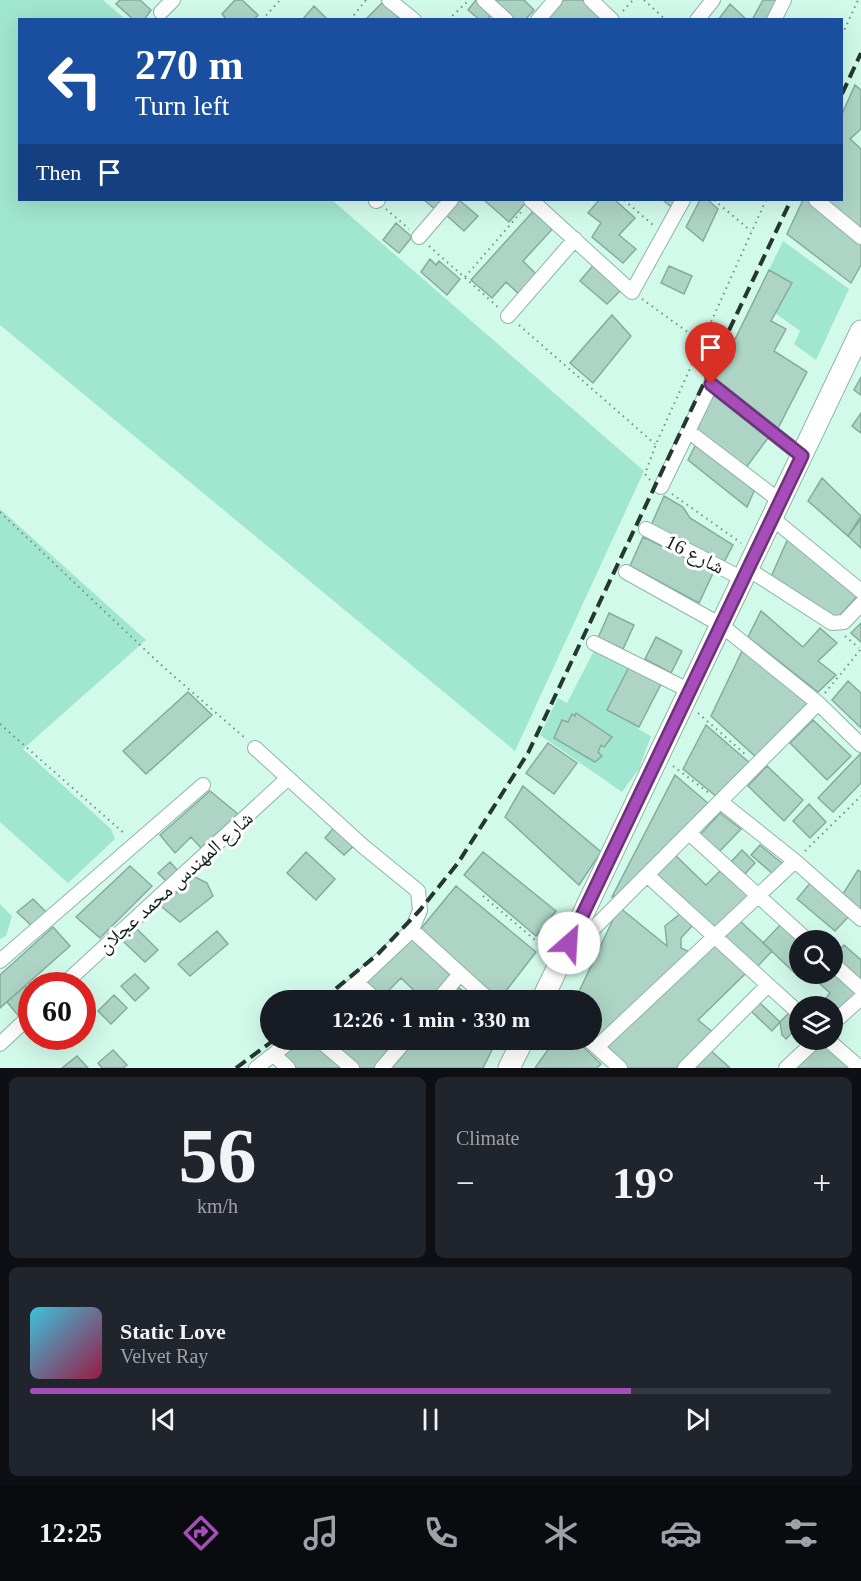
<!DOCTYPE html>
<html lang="en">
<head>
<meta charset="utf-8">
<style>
	body { margin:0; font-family:"Times New Roman","Noto Naskh Arabic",serif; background:#20242c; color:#f1f3f6; height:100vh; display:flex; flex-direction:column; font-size:22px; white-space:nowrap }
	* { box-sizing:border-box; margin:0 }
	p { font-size:20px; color:#9ea1a6 }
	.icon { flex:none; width:33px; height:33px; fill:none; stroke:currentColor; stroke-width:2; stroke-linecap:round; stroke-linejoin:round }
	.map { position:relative; height:1068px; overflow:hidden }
	.sheet { display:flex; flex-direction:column; gap:9px; padding:9px; background:#0d0f14; flex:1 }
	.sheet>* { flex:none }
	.hud { position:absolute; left:18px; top:18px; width:825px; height:183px; border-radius:0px; box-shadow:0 6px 24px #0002; background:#1a4fa0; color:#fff; overflow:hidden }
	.fabs { position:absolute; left:789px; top:930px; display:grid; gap:12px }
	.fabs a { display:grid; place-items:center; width:54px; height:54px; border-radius:50%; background:#171b24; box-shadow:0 6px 24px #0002; font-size:30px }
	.speed { position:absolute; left:18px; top:972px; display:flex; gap:12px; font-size:30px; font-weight:700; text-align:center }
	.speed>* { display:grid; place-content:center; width:78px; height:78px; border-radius:50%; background:#171b24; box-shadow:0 6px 24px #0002; line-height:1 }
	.speed .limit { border:9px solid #d22; background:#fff; color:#111 }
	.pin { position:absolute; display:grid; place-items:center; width:51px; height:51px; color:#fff; margin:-62px -26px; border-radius:50% 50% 50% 0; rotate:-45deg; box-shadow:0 0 6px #0007 }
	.pin .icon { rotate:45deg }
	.me { position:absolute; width:66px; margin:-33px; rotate:26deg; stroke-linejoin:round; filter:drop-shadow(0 0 4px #0008) }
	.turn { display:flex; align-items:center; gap:21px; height:126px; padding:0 18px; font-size:27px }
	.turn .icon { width:78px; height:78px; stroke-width:2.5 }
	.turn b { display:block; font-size:42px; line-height:51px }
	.then { display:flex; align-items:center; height:57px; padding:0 18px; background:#0003; gap:12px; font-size:22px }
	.big { font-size:45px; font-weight:600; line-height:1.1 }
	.sheet .card { flex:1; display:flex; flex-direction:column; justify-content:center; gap:9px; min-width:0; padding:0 21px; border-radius:9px; background:#20242c }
	.sheet .dial { align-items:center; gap:0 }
	.dial b { font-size:78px; line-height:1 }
	.song { display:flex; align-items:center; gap:18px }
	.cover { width:72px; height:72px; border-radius:9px; background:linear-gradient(135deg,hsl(190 70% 55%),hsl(340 70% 35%)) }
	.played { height:6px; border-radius:3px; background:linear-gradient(90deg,#a64db9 75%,#363941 75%) }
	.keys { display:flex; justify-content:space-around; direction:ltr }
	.heat { display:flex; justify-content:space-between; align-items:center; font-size:33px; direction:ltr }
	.sheet .tiles { flex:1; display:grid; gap:9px; grid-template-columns:1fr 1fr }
	.card:last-child { grid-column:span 2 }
	.trip { position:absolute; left:260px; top:990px; width:342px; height:60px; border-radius:30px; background:#171b24; box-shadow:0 6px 24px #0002; font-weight:600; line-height:60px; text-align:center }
	.tabs { display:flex; height:96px; justify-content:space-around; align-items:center; background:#090b0e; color:#9ea1a6 }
	.tabs .icon { width:42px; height:42px }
	.tabs .current { color:#a64db9 }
	.tabs b { font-size:27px; color:#f1f3f6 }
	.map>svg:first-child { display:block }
	.green { fill:#a1e6ce }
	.building { fill:#add4c5; stroke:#86ac9e; stroke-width:1.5 }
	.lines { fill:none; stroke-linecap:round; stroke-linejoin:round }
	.street-casing { stroke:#8fb5a7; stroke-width:16 }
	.primary-casing { stroke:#8fb5a7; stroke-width:23 }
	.path { stroke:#749086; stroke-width:2; stroke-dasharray:1.5 4.5; stroke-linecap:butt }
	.street { stroke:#fff; stroke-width:14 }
	.primary { stroke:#fff; stroke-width:21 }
	.rail { stroke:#253730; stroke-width:4; stroke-dasharray:12 6; stroke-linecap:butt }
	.route-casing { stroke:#6c3278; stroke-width:15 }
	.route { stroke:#a64db9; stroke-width:10 }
	.labels { text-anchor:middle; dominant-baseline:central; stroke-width:6; stroke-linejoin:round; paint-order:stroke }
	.street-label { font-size:20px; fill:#11201a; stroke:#fff }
</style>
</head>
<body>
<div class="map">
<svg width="861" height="1068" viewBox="0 0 861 1068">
	<rect width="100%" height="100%" fill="#d2faeb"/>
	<!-- green -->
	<path class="green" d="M0 0H103L125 19 20 20V200H332L644 471 515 751 0 325Z
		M783 241 849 289 816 360 794 344 800 331 775 313 792 283 769 270Z
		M0 509 146 640 23 749 111 829 115 839 68 883 0 822Z
		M595 649 629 667 638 729 651 736 639 769 622 792 540 735 558 698 567 703Z
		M0 904 12 916 6 936 0 939Z"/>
	<!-- building -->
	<path class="building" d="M120 0H140L151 10 144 20H134L116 4Z
		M235 0H242L258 15 254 20H227L222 14Z
		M476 0H480L493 12 487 20H480L468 10Z
		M494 0H524L534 10 525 20H516Z
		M555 0H583L604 20H538Z
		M763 0H781L771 20H752Z
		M383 2 399 18 397 20H365Z
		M730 4 747 20H718Z
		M314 6 328 20H302Z
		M855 85 861 90V129L850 139 861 149V234L818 200H842V114Z
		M424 200H445L436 210Z
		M459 200 478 216 464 231 445 214Z
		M484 200H528L509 222Z
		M599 200H615L635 218 619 235 636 249 623 263 592 237 601 223 588 213Z
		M663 200H681L676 211Z
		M700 200H708L718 209 703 241 686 227Z
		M803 200H810L861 242V265L851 283 787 234Z
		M538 206 556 225 523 261 539 277 521 296 506 282 492 298 471 280Z
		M396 223 412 237 399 253 383 240Z
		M430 259 436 265 439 261 460 279 447 295 421 272Z
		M596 262 624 287 607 304 580 281Z
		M669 266 692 276 684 294 661 283Z
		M769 270 792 283 771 321 786 329 774 351 807 372 777 430 714 382Z
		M612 315 631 336 593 383 570 363Z
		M861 377V395L854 390Z
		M713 391 768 438 745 469 693 428Z
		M861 413V433L852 426Z
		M697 442 755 489 747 507 688 460Z
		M822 478 861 516 848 536 808 501Z
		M664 496 683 507 690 518 733 545 723 564 650 528Z
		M861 519V548L848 536Z
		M790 534 859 594 835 621 771 577Z
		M643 537 714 571 699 603 630 566Z
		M761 611 803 647 820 628 837 643 818 661 836 675 818 692 748 637Z
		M609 613 634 625 623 649 598 638Z
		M861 623V642L851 633Z
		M656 637 682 651 671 673 645 659Z
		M744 647 813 702 757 758 711 716Z
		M629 667 661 684 639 727 607 710Z
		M848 681 861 693V728L832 700Z
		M188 692 212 715 146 774 123 751Z
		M576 713 612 737 604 747 601 745 598 752 602 756 595 762 554 738 562 720 568 722 572 714 575 716Z
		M813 720 851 756 827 780 790 743Z
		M706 725 752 765 717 797 683 769Z
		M548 743 577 763 554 794 526 773Z
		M861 753V783L833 812 818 798Z
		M767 766 803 800 784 821 748 786Z
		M675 775 710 805 623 893 612 897Z
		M523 786 601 852 579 885 505 817Z
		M210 791 238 814 201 848 191 837 175 853 160 835Z
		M809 804 826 822 810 838 793 821Z
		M720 813 741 829 718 853 699 836Z
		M337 824 357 843 344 855 325 838Z
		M760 845 783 864 773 874 751 855Z
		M742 850 755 863 744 875 730 863Z
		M306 852 335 879 316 900 287 873Z
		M483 852 556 911 536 936 464 875Z
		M674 854 706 885 722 869 751 895 713 931 652 876Z
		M170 862 181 874 169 884 158 873Z
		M130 866 152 886 100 938 76 917Z
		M858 870 861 872V915L841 897Z
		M195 877 207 883 213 896 180 922 161 906Z
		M811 882 850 915 835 931 797 899Z
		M456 886 536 952 499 1000H496L419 931Z
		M33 899 49 915 33 927 17 912Z
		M619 907 667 946 665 926 681 913 692 926 681 938V948L692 953 595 1044 591 1040V1000H575Z
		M739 920 772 951 756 968 724 937Z
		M782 923 800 940 798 976 763 943Z
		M53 927 70 946 0 1008V975Z
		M137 929 158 950 145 962 123 941Z
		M217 931 228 944 190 976 178 964Z
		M410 936 452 977 430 1000H424L401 978 380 999 364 983Z
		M713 943 747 972 698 1020 715 1034 681 1068H625L603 1048Z
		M844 945 861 960V986L832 958Z
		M832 970 856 993 834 1018 832 1006 820 1005 830 993 809 974H832Z
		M135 974 149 988 135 1001 121 986Z
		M25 986 32 994V1012L22 1020 7 1002Z
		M458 987 474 1000H447Z
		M358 992 368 1000H349Z
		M114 995 127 1008 111 1024 98 1011Z
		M759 1002 780 1022 772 1031 751 1011Z
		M791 1011 800 1020V1025L786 1039 782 1035 780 1022Z
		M304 1040H312L342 1068H294L281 1057Z
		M327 1040H398L374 1068H358Z
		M415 1040H497L483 1068H392Z
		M555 1040H576L601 1064 597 1068H535Z
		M821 1040 852 1068H792Z
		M709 1049 730 1068H690Z
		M113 1050 127 1065 123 1068H102L98 1063Z
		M77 1056 88 1068H62Z"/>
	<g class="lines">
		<!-- street casing -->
		<g class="street-casing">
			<path id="street" d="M389 0 414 20
				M484 0 506 20
				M591 0 612 20
				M161 12 173 0
				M538 20 555 0
				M697 20 713 0
				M774 20 784 0
				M531 200 632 292 683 200
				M816 200 861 237
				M376 201 378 200
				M419 237 451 200
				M508 316 575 239
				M688 431 780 501
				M661 487 711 384 802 456
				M772 518 861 591
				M646 529 743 579
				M748 569 832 623 844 622 861 604
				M626 572 721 625 818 703 861 745
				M594 643 690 691
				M255 748 364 847 418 891 420 910 412 930 338 1000
				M721 802 795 861 861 919
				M689 833 807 940
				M647 875 800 1014
				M412 930 489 1000
				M569 943 595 927 818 703
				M0 961 203 785
				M832 963 861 989
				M357 983 376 1000
				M62 986 288 778
				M438 1000 460 974
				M832 1024 861 998
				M319 1040 352 1068
				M589 1040 620 1068
				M828 1040 860 1068
				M0 1044 32 1014
				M597 1047 795 861
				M274 1055 288 1068
				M256 1068 292 1040
				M382 1068 406 1040
				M685 1068 768 985
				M786 1068 816 1040"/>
		</g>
		<!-- primary casing -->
		<g class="primary-casing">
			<path id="primary" d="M542 1000 861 331
				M509 1068 523 1040"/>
		</g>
		<!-- path -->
		<path class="path" d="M644 0 666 20
			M623 11 633 0
			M262 20 280 0
			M350 20 366 0
			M448 20 469 0
			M842 35 858 0
			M624 200 653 225
			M714 200 751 231
			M386 209 409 229
			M429 246 499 308
			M465 277 522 211
			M642 299 700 341
			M519 325 655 444
			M650 480 645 474 656 444 766 200
			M672 494 741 543
			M0 512 160 664 245 738
			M845 636 859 648
			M825 693 861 649
			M698 713 746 755
			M0 724 126 835
			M673 766 709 793
			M805 851 861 796
			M483 896 547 950"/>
		<!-- street -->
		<use href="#street" class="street"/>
		<!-- primary -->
		<use href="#primary" class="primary"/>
		<!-- rail -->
		<path class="rail" d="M842 94 861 53
			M322 1000 378 954 420 910 458 863 528 753 791 200
			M236 1068 274 1040"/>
	</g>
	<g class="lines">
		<!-- route casing -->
		<g class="route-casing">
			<path id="route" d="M569 943 802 456 711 384"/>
		</g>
		<!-- route -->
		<use href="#route" class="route"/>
	</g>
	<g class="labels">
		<!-- street labels -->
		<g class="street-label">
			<text transform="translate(695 554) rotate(27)">شارع 16</text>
			<text transform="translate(175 882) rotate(-42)">شارع المهندس محمد عجلان</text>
		</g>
	</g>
</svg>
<div class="fabs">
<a><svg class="icon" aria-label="search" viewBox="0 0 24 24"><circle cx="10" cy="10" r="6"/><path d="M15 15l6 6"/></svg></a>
<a><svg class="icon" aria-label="layers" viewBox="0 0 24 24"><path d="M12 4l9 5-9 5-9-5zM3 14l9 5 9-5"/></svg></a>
</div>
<div class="speed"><div class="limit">60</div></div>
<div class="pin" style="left:711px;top:384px;background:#d93025"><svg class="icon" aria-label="arrive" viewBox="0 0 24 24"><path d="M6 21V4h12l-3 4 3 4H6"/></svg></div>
<svg class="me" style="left:569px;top:943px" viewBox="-20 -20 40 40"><circle r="19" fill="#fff"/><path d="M0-13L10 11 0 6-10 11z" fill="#a64db9"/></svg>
<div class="trip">12:26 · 1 min · 330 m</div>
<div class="hud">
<div class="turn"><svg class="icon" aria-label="left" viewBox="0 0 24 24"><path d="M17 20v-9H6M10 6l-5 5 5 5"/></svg><div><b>270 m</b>Turn left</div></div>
<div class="then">Then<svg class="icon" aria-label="arrive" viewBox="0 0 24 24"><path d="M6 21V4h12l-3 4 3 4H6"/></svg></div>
</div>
</div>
<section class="sheet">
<div class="tiles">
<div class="card dial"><b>56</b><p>km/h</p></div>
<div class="card"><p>Climate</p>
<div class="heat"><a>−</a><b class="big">19°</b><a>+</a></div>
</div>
<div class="card">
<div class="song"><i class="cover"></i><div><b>Static Love</b><p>Velvet Ray</p></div></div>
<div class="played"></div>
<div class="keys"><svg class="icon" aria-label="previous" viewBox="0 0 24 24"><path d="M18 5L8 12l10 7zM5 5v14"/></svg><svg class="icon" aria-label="pause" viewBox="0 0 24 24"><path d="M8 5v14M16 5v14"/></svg><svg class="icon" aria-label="next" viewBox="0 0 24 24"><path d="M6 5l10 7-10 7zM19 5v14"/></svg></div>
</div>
</div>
</section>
<nav class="tabs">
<b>12:25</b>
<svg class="icon current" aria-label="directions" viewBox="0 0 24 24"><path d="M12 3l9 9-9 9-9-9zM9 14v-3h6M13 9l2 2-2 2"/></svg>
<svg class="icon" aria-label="music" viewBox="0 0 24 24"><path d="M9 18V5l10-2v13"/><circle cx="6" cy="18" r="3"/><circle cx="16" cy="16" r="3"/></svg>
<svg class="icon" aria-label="phone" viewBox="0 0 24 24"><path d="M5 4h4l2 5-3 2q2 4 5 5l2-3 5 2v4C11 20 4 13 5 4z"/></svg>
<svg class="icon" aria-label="climate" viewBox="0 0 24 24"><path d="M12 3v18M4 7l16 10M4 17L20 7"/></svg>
<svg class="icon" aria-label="car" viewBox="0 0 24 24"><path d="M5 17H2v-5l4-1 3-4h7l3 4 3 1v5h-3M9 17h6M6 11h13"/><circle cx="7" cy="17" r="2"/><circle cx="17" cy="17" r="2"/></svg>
<svg class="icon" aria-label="filters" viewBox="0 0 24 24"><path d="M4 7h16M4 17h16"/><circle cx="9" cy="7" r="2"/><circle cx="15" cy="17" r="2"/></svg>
</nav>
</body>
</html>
